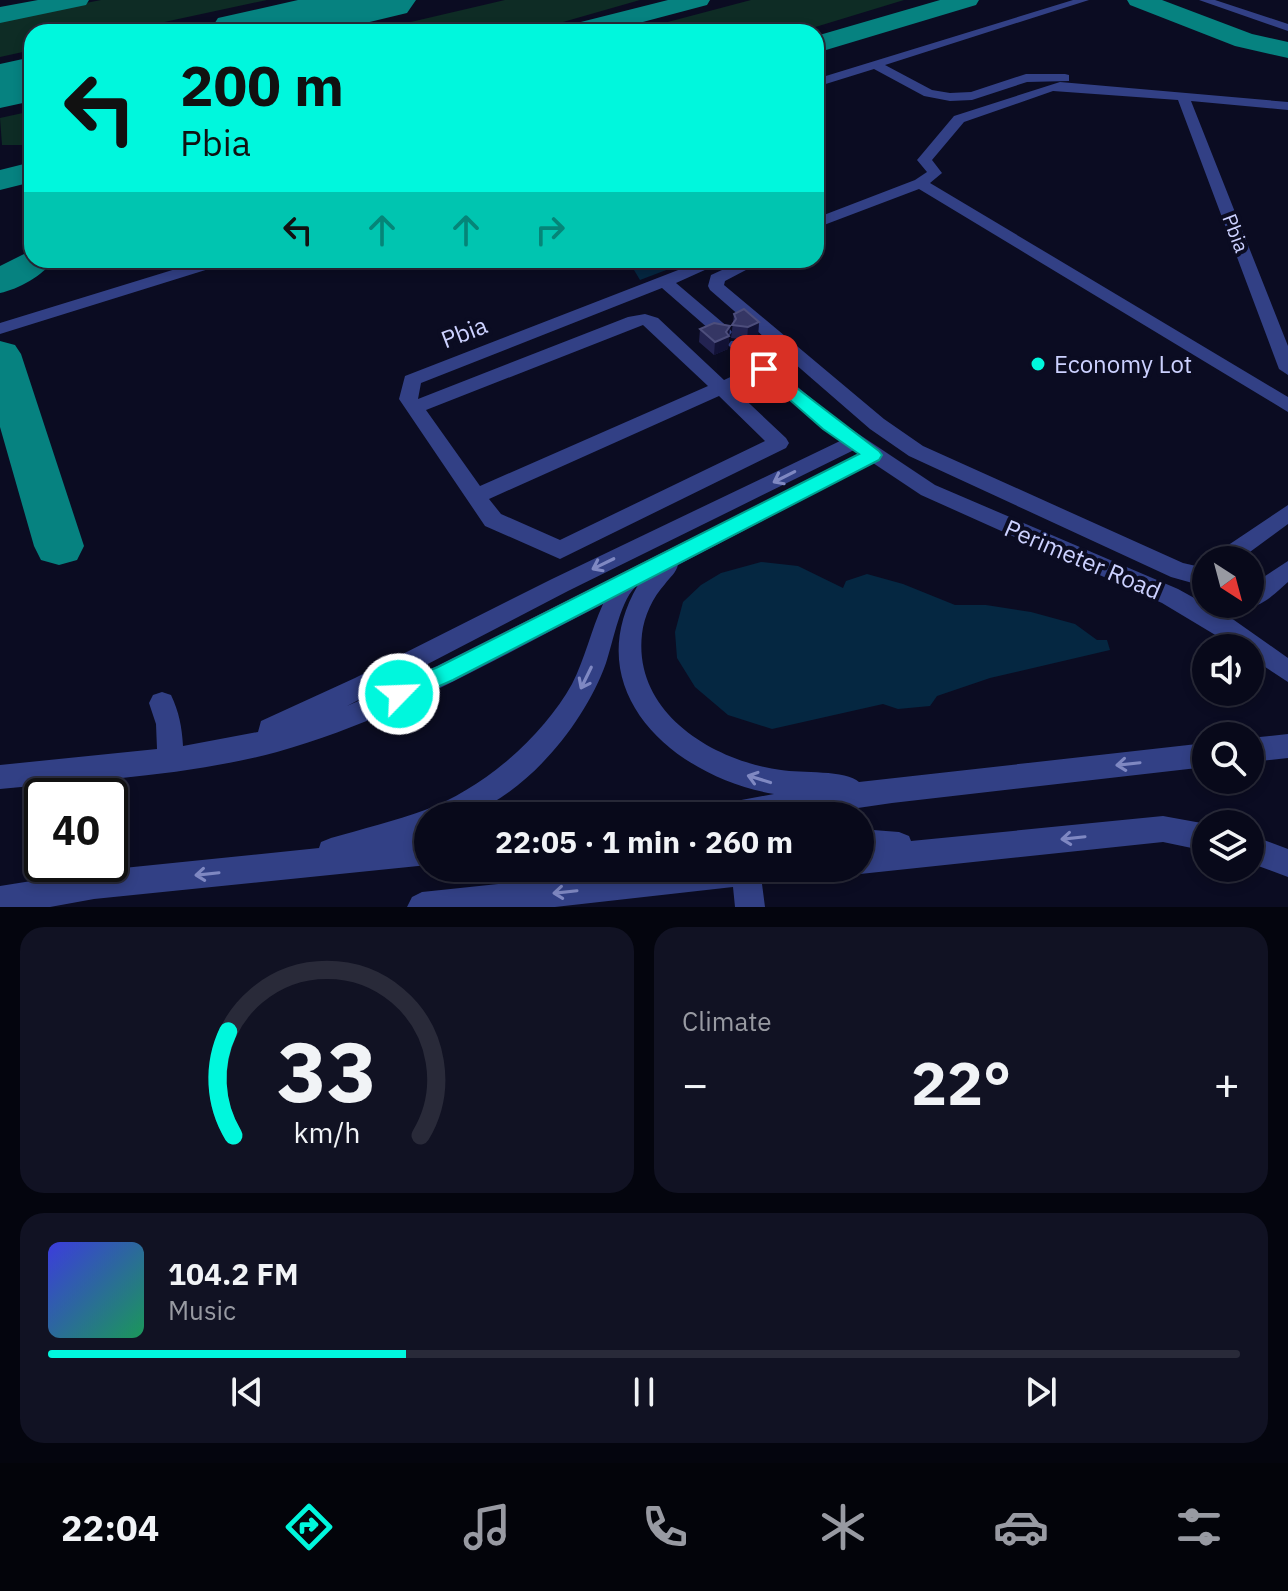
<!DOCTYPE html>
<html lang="en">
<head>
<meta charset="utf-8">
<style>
	body { margin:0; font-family:"IBM Plex Sans",sans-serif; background:#111223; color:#f1f3f6; height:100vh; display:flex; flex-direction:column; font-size:30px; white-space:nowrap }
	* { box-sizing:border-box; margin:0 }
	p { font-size:26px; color:#989aa2 }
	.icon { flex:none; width:44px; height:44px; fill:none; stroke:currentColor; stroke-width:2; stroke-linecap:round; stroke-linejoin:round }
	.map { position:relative; height:907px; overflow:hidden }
	.drawer { display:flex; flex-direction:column; gap:20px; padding:20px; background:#04050e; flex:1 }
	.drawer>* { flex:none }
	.banner { position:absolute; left:24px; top:24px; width:800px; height:244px; border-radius:24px; box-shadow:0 4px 12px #0003,0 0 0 2px #292a39; background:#00f7dd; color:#111; overflow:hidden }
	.needle { width:52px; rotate:144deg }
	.fabs { position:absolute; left:1192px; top:546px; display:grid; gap:16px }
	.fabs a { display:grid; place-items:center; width:72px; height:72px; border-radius:50%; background:#08091a; box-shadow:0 4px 12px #0003,0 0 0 2px #292a39; font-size:40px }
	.speed { position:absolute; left:24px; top:778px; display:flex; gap:16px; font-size:40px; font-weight:700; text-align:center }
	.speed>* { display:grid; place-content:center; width:104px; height:104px; border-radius:50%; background:#08091a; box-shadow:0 4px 12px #0003,0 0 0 2px #292a39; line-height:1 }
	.speed .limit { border:4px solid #111; border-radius:12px; background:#fff; color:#111 }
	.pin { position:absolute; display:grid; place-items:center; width:68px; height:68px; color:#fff; margin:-34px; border-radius:16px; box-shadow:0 4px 12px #0006 }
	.me { position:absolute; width:88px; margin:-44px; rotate:66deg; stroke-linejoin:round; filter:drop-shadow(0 0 6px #0008) }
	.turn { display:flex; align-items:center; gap:28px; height:168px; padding:0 24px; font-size:36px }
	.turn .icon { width:104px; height:104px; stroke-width:2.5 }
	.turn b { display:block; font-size:56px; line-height:68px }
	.lanes { display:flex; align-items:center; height:76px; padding:0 24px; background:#0003; justify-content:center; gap:40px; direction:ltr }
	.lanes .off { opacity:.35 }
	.big { font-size:60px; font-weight:700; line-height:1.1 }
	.drawer .card { flex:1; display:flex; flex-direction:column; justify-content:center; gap:12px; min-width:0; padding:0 28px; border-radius:24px; background:#111223 }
	.drawer .dial { align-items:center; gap:0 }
	.dial svg { height:208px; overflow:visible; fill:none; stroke:#292a39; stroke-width:7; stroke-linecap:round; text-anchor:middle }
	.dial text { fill:#f1f3f6; stroke:none }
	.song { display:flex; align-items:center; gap:24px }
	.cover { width:96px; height:96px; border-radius:12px; background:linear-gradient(135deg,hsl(240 70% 55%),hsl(150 70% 35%)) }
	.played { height:8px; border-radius:4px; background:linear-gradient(90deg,#00f7dd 30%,#292a39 30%) }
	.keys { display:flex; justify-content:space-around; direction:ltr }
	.heat { display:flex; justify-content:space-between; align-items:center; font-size:44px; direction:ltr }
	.drawer .tiles { flex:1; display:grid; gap:20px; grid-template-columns:1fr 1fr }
	.card:last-child { grid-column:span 2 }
	.trip { position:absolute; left:414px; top:802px; width:460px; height:80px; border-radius:40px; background:#08091a; box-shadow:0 4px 12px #0003,0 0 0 2px #292a39; font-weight:700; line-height:80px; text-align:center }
	.menu { display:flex; height:128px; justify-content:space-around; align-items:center; background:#03040a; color:#989aa2 }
	.menu .icon { width:56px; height:56px }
	.menu .selected { color:#00f7dd }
	.menu b { font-size:36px; color:#f1f3f6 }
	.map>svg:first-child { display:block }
	.green { fill:#0e2c25 }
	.water { fill:#052741 }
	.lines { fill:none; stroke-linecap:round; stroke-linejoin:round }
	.taxiway { fill:#068280; fill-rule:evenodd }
	.runway { fill:#068280; fill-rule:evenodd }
	.minor { fill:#324085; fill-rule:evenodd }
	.wall { fill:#232351 }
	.shaded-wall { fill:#121236 }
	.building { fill:#353664; stroke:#4d4e7c; stroke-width:2 }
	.oneway { stroke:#7f88c2 }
	.route { fill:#00f7dd; stroke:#00a190; stroke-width:2 }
	.poi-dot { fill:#00f7dd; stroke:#0b0c22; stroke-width:3 }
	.labels { text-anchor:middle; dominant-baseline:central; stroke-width:8; stroke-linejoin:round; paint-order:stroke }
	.far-street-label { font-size:20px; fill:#ccd1ff; stroke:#0b0c22 }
	.street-label { font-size:24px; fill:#ccd1ff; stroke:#0b0c22 }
	.poi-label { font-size:24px; fill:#ccd1ff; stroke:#0b0c22; text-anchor:start }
</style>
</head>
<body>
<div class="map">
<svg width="1288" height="907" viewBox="0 0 1288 907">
	<rect width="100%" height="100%" fill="#0b0c22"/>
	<!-- green -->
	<path class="green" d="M101 0H267L118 32H32V50L0 57V20Z
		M505 0H640L528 32H368Z
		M751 0H904L799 32H630Z
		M32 111V145H2L0 118Z"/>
	<!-- water -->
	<path class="water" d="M628 260H673L682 264 640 280Z
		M761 562 798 566 843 588 846 581 867 574 903 584 955 605H986L1031 612 1075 624 1097 640H1107L1110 650 990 678 937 696 930 706 898 709 883 704 772 729 728 715 695 687 677 658 675 632 683 602 701 585 721 573Z"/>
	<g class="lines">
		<!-- taxiway -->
		<path class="taxiway" d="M38 0H89L86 5 0 23V7Z
			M668 0H710L707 5 605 32H561L565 26Z
			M940 0H979L976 5 816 53V36Z
			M1127 0H1162L1252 34 1288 42V58L1235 46 1130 5Z
			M10 75 20 78 24 84 20 90 0 96V78Z
			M32 162V182L0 190V170Z
			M32 250V260H54C42 276 19 289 0 293V266Z
			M0 341 15 345 21 354 84 546 77 560 59 565 41 560 34 546 0 427Z"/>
		<!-- runway -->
		<path class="runway" d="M298 0H416L407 13 328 32H209L218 18Z
			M32 57V101L0 108V64Z"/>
		<!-- minor -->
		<path class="minor" d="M1073 0H1089L885 65 932 90 950 93 971 92 1026 74H1065L1069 75V81L1027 82 972 100 950 101 924 96 874 69 816 87V79Z
			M1199 0H1215L1288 24V31Z
			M1060 82 1288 102V110L1191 101 1288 346V375L1279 369 1178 100 1053 91 964 122 932 160 942 173 930 183 1288 397V412L919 189 816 228V218L915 180 927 172 917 160 954 116Z
			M205 260H230L228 263 0 334V323Z
			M704 260H727L676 283 729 328 732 332 729 336H717L662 288 421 383 418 399 628 317 645 314 658 318 724 380 752 367 728 345 731 341H743L836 419 935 485 1178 589 1234 620 1288 658V682L1250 657V648H1237L1162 603 921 495 873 463 678 565C676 573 670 577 665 584 653 597 644 616 642 634 633 713 713 761 781 770 800 773 847 770 859 782L1206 743V767L892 803 803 816H700L704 807 774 794C674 777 576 691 638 585 621 596 613 643 606 663 585 722 530 790 470 814 459 819 441 816 428 816V835L420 838 428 837V865L94 899 50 907H0V886L94 871 319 848 321 842 331 838C362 829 395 821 425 810 482 789 542 738 572 684 585 659 591 630 603 604 497 658 392 720 277 752 187 776 92 780 0 789V765L157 749 156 724 149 703 153 695 162 692 171 695C179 712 182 727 183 746L258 732 261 721 355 678 552 579 840 441 763 377 734 389 786 438 789 443 786 448 560 559 485 526 399 399 405 376ZM643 325 708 386 480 486 426 410ZM719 396 765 441 560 540 501 514 489 499ZM854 450 859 454 437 666 347 706 568 591Z
			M744 260H765L725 281 724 285 884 419 923 446 1183 563 1196 566 1206 563V581L1196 584 1171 577 909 456 870 429 710 290 708 286 711 275Z
			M1288 505V524L1239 560H1212L1215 554Z
			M1288 561V582C1275 593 1259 611 1242 606L1250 604V586Z
			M1288 734V758L1250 762V738Z
			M1163 816 1207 824 1206 851 1163 842 860 874 849 868H860V829L899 832 909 836 911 841Z
			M1250 835 1288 849V877L1250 863Z
			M650 868H796L792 878 762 884 765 907H735L733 887 555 907H407L412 897 422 892Z"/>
	</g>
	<!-- wall -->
	<path class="wall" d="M734 314 759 322 758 335 747 340 731 338Z
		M730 326 728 349 714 355 699 342 700 329Z"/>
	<!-- shaded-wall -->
	<path class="shaded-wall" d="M759 322 758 335 747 340 748 327Z
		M730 326 728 349 714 355 715 342 726 332Z"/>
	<!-- building -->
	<path class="building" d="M744 309 759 322 748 327 732 325 736 319 734 314Z
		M714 323 730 326 726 332 729 336 715 342 700 329Z"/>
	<!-- one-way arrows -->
	<defs><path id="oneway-shaft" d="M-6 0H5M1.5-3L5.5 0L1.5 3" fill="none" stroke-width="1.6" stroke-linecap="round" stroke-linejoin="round" transform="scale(2)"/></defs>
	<g class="oneway">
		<use href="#oneway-shaft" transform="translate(784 477) rotate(153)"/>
		<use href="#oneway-shaft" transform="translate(603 564) rotate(154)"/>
		<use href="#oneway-shaft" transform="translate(586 678) rotate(116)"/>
		<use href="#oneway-shaft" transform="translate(1128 764) rotate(174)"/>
		<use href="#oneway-shaft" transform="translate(759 779) rotate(-163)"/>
		<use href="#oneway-shaft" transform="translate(1073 838) rotate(174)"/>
		<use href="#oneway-shaft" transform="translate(207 874) rotate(174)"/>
		<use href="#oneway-shaft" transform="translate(565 892) rotate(174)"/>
	</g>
	<!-- route -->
	<path class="route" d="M764 363 879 451 882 455 879 460 453 680 399 704 391 701 388 694 391 687 438 667 859 454 823 429 758 372 755 369Z"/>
	<!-- markers -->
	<circle class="poi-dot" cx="1038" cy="364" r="8"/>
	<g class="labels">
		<!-- far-street labels -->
		<g class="far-street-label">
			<text transform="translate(1236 233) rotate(69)">Pbia</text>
		</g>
		<!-- street labels -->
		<g class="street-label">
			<text transform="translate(464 332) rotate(-21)">Pbia</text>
			<text transform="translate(1083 559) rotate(23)">Perimeter Road</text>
		</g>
		<!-- poi labels -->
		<g class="poi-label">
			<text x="1054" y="364">Economy Lot</text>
		</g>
	</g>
</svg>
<div class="fabs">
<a><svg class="needle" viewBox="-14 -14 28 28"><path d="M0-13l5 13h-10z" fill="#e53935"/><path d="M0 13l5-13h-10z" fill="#989aa2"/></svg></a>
<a><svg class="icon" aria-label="sound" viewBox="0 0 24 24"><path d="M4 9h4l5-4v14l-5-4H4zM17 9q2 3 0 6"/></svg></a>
<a><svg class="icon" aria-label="search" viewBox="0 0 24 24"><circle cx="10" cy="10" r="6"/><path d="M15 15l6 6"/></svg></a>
<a><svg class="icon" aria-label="layers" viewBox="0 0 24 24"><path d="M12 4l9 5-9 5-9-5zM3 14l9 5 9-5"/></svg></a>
</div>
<div class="speed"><div class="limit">40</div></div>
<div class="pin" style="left:764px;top:369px;background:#d93025"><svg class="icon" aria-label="arrive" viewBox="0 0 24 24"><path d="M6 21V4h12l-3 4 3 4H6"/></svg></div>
<svg class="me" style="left:399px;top:694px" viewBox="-20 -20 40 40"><circle r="17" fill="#00f7dd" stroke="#fff" stroke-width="3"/><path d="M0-11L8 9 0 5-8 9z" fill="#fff"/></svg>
<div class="trip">22:05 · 1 min · 260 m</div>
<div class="banner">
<div class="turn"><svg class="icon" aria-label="left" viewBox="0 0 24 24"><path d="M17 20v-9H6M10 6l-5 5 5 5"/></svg><div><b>200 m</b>Pbia</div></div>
<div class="lanes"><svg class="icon" aria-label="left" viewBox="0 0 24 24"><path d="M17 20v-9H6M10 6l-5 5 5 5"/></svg><svg class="icon off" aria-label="ahead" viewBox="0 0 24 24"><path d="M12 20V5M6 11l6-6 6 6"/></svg><svg class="icon off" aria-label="ahead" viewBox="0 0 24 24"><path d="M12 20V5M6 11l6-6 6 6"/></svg><svg class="icon off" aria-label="right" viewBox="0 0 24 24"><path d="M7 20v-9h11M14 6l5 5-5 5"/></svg></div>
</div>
</div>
<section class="drawer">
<div class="tiles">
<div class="card dial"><svg viewBox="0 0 100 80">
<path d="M14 69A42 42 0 1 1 86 69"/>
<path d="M14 69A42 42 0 0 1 12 29" stroke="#00f7dd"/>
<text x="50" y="56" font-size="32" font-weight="700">33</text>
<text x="50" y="72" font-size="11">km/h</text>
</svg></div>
<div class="card"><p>Climate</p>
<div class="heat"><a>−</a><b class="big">22°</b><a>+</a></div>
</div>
<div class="card">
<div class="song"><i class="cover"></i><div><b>104.2 FM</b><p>Music</p></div></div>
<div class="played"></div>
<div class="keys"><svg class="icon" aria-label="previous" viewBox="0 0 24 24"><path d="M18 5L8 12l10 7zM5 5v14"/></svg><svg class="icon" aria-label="pause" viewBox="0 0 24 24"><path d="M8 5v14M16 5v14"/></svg><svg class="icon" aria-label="next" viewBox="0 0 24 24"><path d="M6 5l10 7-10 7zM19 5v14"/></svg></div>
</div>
</div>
</section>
<nav class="menu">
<b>22:04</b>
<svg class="icon selected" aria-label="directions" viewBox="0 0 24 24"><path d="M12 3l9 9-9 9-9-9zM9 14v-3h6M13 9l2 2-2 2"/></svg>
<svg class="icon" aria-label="music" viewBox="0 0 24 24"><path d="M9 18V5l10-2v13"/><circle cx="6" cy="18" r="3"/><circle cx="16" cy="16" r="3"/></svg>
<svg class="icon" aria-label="phone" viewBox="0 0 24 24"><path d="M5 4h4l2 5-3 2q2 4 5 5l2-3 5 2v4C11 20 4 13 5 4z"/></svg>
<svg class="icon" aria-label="climate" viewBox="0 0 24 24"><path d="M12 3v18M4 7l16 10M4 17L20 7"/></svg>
<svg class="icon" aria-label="car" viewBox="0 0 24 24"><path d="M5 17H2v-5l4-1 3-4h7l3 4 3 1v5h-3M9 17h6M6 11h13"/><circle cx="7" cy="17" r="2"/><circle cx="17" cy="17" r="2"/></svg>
<svg class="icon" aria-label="filters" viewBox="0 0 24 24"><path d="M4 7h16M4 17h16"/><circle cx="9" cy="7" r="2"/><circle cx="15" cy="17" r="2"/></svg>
</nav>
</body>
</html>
